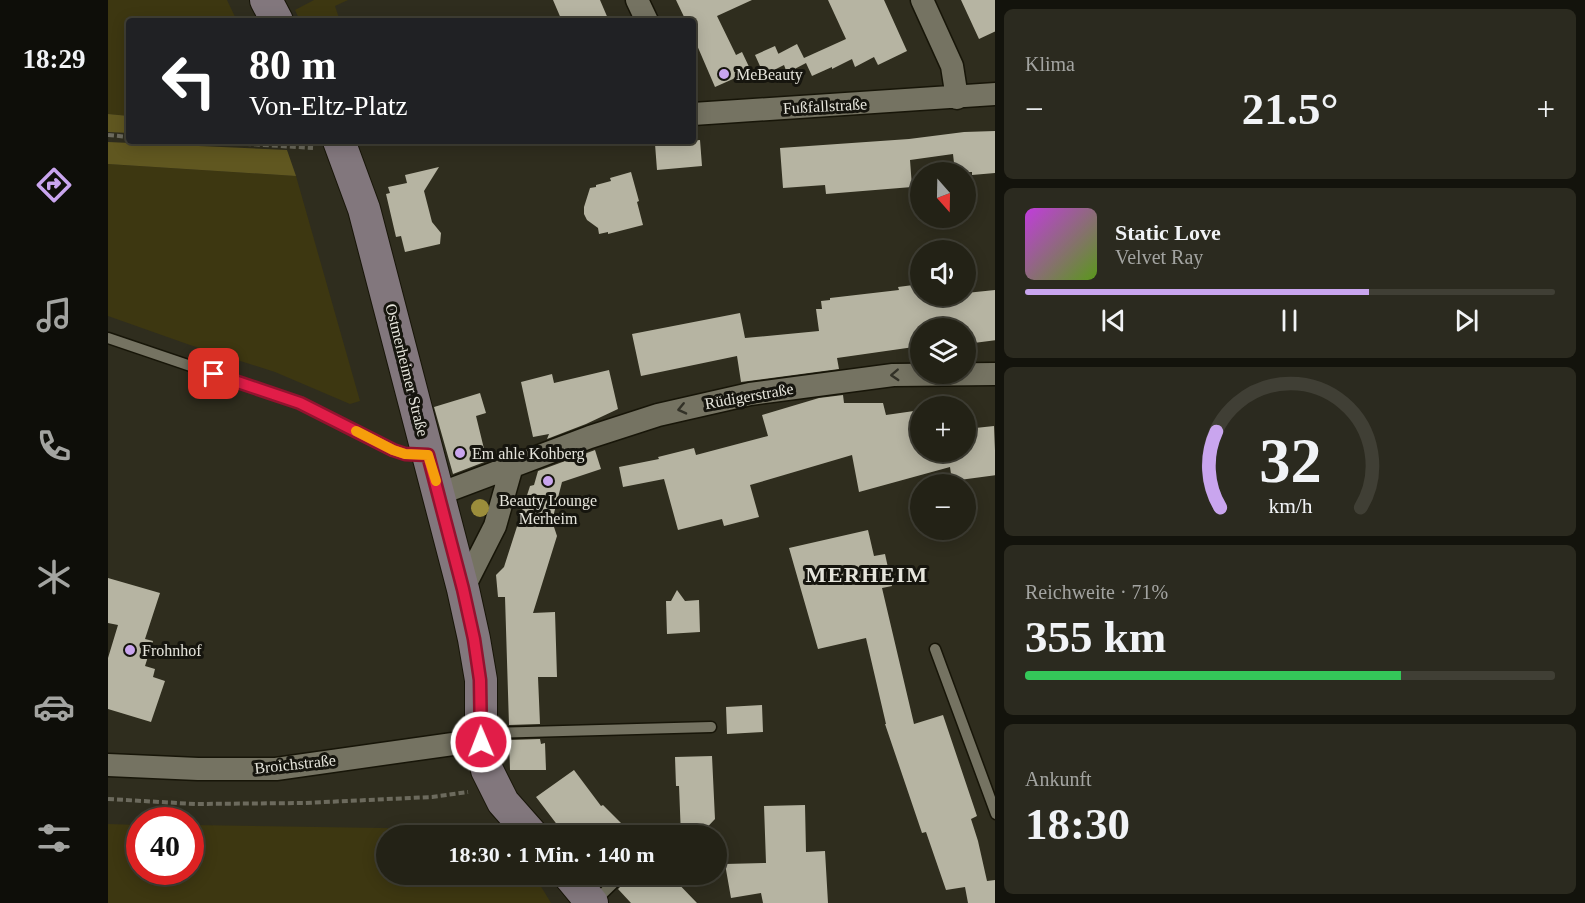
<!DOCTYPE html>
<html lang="de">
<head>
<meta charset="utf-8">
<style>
	body { margin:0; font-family:"Times New Roman",serif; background:#2b2a1f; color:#f1f3f6; height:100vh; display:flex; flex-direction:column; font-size:22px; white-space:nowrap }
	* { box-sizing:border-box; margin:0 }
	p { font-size:20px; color:#a3a4a1 }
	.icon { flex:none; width:33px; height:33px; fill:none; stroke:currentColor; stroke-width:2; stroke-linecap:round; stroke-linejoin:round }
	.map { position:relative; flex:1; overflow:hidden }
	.details { display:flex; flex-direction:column; gap:9px; padding:9px; background:#13130c; width:590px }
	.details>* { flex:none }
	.top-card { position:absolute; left:18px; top:18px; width:570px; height:126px; border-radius:6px; box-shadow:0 3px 15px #0003,0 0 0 2px #403f35; background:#202124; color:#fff; overflow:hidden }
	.needle { width:39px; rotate:160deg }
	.fabs { position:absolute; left:802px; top:162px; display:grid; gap:12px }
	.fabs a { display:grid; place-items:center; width:66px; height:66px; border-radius:50%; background:#232216; box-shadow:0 3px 15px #0003,0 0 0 2px #403f35; font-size:30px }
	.speed { position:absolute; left:18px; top:807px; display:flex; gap:12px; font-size:30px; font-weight:700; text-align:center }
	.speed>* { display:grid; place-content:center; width:78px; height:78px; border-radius:50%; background:#232216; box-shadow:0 3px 15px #0003,0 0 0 2px #403f35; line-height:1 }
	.speed .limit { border:9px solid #d22; background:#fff; color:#111 }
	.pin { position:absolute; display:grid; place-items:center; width:51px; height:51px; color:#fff; margin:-26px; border-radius:12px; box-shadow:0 3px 9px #0006 }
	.me { position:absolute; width:66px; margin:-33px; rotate:359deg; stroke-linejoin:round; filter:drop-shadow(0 0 4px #0008) }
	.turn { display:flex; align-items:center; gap:21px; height:126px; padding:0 24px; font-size:27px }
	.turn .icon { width:78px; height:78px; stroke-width:2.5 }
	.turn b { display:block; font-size:42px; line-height:51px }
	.big { font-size:45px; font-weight:700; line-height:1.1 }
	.details .widget { flex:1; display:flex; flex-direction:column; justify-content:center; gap:9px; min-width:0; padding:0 21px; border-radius:9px; background:#2b2a1f }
	.details .dial { align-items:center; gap:0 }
	.dial svg { height:156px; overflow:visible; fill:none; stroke:#403f35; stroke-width:7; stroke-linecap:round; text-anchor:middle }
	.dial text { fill:#f1f3f6; stroke:none }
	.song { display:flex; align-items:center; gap:18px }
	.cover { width:72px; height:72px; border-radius:9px; background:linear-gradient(135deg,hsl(290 70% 55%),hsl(90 70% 35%)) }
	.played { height:6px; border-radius:3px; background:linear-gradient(90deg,#c9a5ee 65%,#403f35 65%) }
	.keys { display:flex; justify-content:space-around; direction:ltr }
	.heat { display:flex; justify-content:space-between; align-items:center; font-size:33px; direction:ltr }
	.charge { height:9px; border-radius:4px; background:linear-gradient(90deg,#34c759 71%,#403f35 0) }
	.trip { position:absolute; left:268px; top:825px; width:351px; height:60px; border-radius:30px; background:#232216; box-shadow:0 3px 15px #0003,0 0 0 2px #403f35; font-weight:700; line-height:60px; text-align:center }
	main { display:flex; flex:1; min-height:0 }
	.tab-bar { display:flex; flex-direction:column; width:108px; justify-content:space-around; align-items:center; background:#0e0e09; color:#a3a4a1 }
	.tab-bar .icon { width:42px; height:42px }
	.tab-bar .on { color:#c9a5ee }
	.tab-bar b { font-size:27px; color:#f1f3f6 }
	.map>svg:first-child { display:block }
	.green { fill:#3d3711 }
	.forest { fill:#605720 }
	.building { fill:#b6b4a2 }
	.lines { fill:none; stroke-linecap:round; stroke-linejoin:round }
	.lane-casing { stroke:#171508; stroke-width:13 }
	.street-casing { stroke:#171508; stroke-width:25 }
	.secondary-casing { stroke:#171508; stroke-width:34 }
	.path { stroke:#6c6a5d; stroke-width:4; stroke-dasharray:6 3; stroke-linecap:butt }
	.lane { stroke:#757362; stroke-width:10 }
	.street { stroke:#757362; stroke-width:22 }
	.secondary { stroke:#82777d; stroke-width:32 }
	.tree { fill:#9b8d3b }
	.oneway { stroke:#323127 }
	.route-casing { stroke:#92132f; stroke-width:15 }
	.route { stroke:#e11d48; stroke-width:10 }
	.slow { stroke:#f59e0b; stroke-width:10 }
	.poi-dot { fill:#c9a5ee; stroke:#16150e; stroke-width:2 }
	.labels { text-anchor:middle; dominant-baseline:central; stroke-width:6; stroke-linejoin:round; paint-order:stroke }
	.poi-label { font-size:16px; fill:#e6e5dc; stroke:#16150e; text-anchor:start }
	.street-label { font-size:16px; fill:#e6e5dc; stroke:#16150e }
	.district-label { font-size:22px; font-weight:bold; letter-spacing:1.5px; fill:#e6e5dc; stroke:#16150e }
</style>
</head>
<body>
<main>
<nav class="tab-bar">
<b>18:29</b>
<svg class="icon on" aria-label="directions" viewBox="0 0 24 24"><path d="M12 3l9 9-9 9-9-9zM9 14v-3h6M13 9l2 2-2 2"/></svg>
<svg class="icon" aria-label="music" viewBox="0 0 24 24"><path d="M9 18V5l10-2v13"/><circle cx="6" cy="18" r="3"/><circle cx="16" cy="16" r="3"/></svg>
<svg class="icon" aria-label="phone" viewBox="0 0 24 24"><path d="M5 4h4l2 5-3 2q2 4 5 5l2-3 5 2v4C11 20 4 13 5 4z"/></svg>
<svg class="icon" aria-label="climate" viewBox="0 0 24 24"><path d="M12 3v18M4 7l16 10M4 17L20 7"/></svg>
<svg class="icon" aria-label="car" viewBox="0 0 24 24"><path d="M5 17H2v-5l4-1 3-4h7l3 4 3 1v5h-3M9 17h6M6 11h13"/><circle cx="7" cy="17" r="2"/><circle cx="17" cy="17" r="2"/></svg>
<svg class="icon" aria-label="filters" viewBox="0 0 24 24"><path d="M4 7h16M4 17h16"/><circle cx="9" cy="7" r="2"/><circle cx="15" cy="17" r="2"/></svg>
</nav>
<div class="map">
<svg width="888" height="903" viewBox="0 0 888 903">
	<rect width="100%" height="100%" fill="#2f2d1e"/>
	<!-- green -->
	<path class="green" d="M0 0H119L129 21H21V116L0 114Z
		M206 0H240L227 6 232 21H192L187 10Z
		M0 164 188 176 252 401 242 404 167 372 82 345 0 316Z
		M0 824 31 825 32 872H82L83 825 400 830 403 835 279 836V874L426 875 443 903H0Z"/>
	<!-- forest -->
	<path class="forest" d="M0 114 21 116V133L0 132Z
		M0 142 179 150 188 176 0 164Z"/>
	<!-- building -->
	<path class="building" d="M445 0H492L501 21H454Z
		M568 0H644L609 16 628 55 634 52 643 71 607 87 585 36V21H578Z
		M720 0H776L799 51 770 65 766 57 747 67 744 59 724 69V67L704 76 698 63 679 73 676 65 656 75 647 55 667 46 673 60 670 54 689 44 696 58 738 39Z
		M853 0H888V31L871 39Z
		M888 131V173L864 175V172H847L845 154 802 160 804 187 718 194 717 185 675 188 672 148 801 139 856 132Z
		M592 140 594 166 549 170 547 144Z
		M331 167 316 191 324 222 333 233 332 244 297 252 293 236 288 237 278 194 282 193 280 187 299 183 297 175Z
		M523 172 531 201 529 202 535 225 500 234V232L491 234 490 228 479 220 476 214V207L482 188 488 187V185L503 181 502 178Z
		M813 284V296H858V293L888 290V340L858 344V328H813V346L729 358 731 369 633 382 629 356 533 376 524 334 632 313 637 338 711 331 708 309H714L713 301 722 300V298L791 290 790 287Z
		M501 370 510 409 478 424 439 439 441 434 425 437 413 382 444 374 446 383Z
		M372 393 378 413 368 416 379 461 345 474 326 407Z
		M735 395 736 403H775L778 415 813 410V452H858V429L886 426 888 475 844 481 842 467 751 492 744 455 642 485 651 517 616 526 614 519 570 530 556 479 515 487 511 467 551 459 550 457 586 448 588 455 660 436 654 415 711 398Z
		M487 450 493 469 454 482 444 521 449 536 425 613 447 612 449 677H430L432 724 401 725 397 597H390L388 575 396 567 422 486 426 485 430 471Z
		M760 530 766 556 777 554 784 586 774 588 806 724 835 715 869 816 863 819 870 841 879 881 888 880V903H860L857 887 838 890 818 832 814 833 777 724H778L758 638 710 649 681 548Z
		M0 578 52 593 37 639 45 641 37 666 47 669 45 677 57 681 43 722 0 709V658L10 625 0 623Z
		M569 590 577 601 591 600 592 632 559 634 558 601H563Z
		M654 705 655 732 619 734 618 707Z
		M432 739 433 744 437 743 438 770H402L401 740Z
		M604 756 607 819 591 836H573L571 786H568L567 757Z
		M466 770 493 806 495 805 525 835H457L428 797Z
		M697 805 698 852 717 851 720 903H655L653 893 623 898 617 864 658 863 656 806Z
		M522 874H561L589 903H523L510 889 520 879Z"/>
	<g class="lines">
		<!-- lane casing -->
		<g class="lane-casing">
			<path id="lane" d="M0 338 192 403 285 450 297 454 317 455
				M827 649 888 814
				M377 733 603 727
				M556 836 559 833
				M485 903 515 874"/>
		</g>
		<!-- street casing -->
		<g class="street-casing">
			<path id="street" d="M529 0 539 21
				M814 0 844 66 849 98
				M585 114 888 94
				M331 494 482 437 550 415 642 394 785 375 888 374
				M355 589 387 526 404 466
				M0 765 90 769H168L352 743H373"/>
		</g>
		<!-- secondary casing -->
		<g class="secondary-casing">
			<path id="secondary" d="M158 0 169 21
				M231 141 256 209 355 589 366 639 373 680V743L379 770 395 802 425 836
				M460 874 484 903"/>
		</g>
		<!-- path -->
		<path class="path" d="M0 135 21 137
			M92 141 205 148
			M0 799 87 804 196 803 324 797 360 792"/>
		<!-- lane -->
		<use href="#lane" class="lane"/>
		<!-- street -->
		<use href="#street" class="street"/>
		<!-- secondary -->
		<use href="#secondary" class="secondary"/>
	</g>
	<!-- trees -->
	<circle class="tree" cx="372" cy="508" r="9"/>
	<!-- one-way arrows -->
	<defs><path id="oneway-chevron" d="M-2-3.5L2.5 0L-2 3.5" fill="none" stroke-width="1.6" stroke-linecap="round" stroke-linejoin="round" transform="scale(1.5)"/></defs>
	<g class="oneway">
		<use href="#oneway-chevron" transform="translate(787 375) rotate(177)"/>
		<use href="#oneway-chevron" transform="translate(574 409) rotate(167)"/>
	</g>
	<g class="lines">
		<!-- route casing -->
		<g class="route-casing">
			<path id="route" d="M106 374 192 403 285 450 297 454 320 455 355 589 366 639 372 680 373 742"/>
		</g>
		<!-- route -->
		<use href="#route" class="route"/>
		<!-- slow -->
		<path class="slow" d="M248 431 285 450 297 454 320 455 328 481"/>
	</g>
	<!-- markers -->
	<g class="poi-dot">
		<circle cx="616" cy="74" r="6"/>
		<circle cx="352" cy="453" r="6"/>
		<circle cx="440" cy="481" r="6"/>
		<circle cx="22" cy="650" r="6"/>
	</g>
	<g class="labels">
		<!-- poi labels -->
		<g class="poi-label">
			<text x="628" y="74">MeBeauty</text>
			<text x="364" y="453">Em ahle Kohberg</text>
			<text x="440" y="500" text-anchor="middle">Beauty Lounge<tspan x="440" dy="18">Merheim</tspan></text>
			<text x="34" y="650">Frohnhof</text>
		</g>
		<!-- street labels -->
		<g class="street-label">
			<text transform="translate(717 106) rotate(-3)">Fußfallstraße</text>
			<text transform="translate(299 370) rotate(76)">Ostmerheimer Straße</text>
			<text transform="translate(641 396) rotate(-10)">Rüdigerstraße</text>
			<text transform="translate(187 764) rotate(-6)">Broichstraße</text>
		</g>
		<!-- district labels -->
		<g class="district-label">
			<text x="759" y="574">MERHEIM</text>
		</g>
	</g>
</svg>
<div class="fabs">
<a><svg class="needle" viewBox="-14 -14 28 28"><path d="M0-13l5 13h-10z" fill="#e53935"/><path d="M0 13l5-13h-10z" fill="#a3a4a1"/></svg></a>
<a><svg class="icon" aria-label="sound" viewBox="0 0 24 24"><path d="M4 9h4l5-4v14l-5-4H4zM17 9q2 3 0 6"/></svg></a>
<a><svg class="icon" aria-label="layers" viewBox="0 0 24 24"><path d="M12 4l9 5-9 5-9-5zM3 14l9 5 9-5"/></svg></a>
<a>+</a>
<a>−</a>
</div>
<div class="speed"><div class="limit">40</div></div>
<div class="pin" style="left:106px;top:374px;background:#d93025"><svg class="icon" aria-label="arrive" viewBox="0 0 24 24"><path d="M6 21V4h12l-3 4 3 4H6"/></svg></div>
<svg class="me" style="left:373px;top:742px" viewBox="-20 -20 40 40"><circle r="17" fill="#e11d48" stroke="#fff" stroke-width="3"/><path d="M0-11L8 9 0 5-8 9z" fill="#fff"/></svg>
<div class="trip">18:30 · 1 Min. · 140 m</div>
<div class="top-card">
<div class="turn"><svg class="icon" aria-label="left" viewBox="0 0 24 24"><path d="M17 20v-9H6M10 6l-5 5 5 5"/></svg><div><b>80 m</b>Von-Eltz-Platz</div></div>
</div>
</div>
<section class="details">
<div class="widget"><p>Klima</p>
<div class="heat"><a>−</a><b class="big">21.5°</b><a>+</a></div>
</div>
<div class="widget">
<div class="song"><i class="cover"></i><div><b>Static Love</b><p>Velvet Ray</p></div></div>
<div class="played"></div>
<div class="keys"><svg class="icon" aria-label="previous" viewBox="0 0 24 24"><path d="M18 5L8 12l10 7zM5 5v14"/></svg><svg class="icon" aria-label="pause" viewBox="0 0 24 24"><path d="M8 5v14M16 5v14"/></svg><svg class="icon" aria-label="next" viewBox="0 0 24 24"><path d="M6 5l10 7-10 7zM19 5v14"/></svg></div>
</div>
<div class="widget dial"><svg viewBox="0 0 100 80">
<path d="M14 69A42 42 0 1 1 86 69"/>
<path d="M14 69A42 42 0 0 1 12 30" stroke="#c9a5ee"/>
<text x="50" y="56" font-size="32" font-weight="700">32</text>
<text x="50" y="72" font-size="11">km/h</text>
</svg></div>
<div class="widget"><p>Reichweite · 71%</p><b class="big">355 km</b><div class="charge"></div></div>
<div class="widget"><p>Ankunft</p><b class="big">18:30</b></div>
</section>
</main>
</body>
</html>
